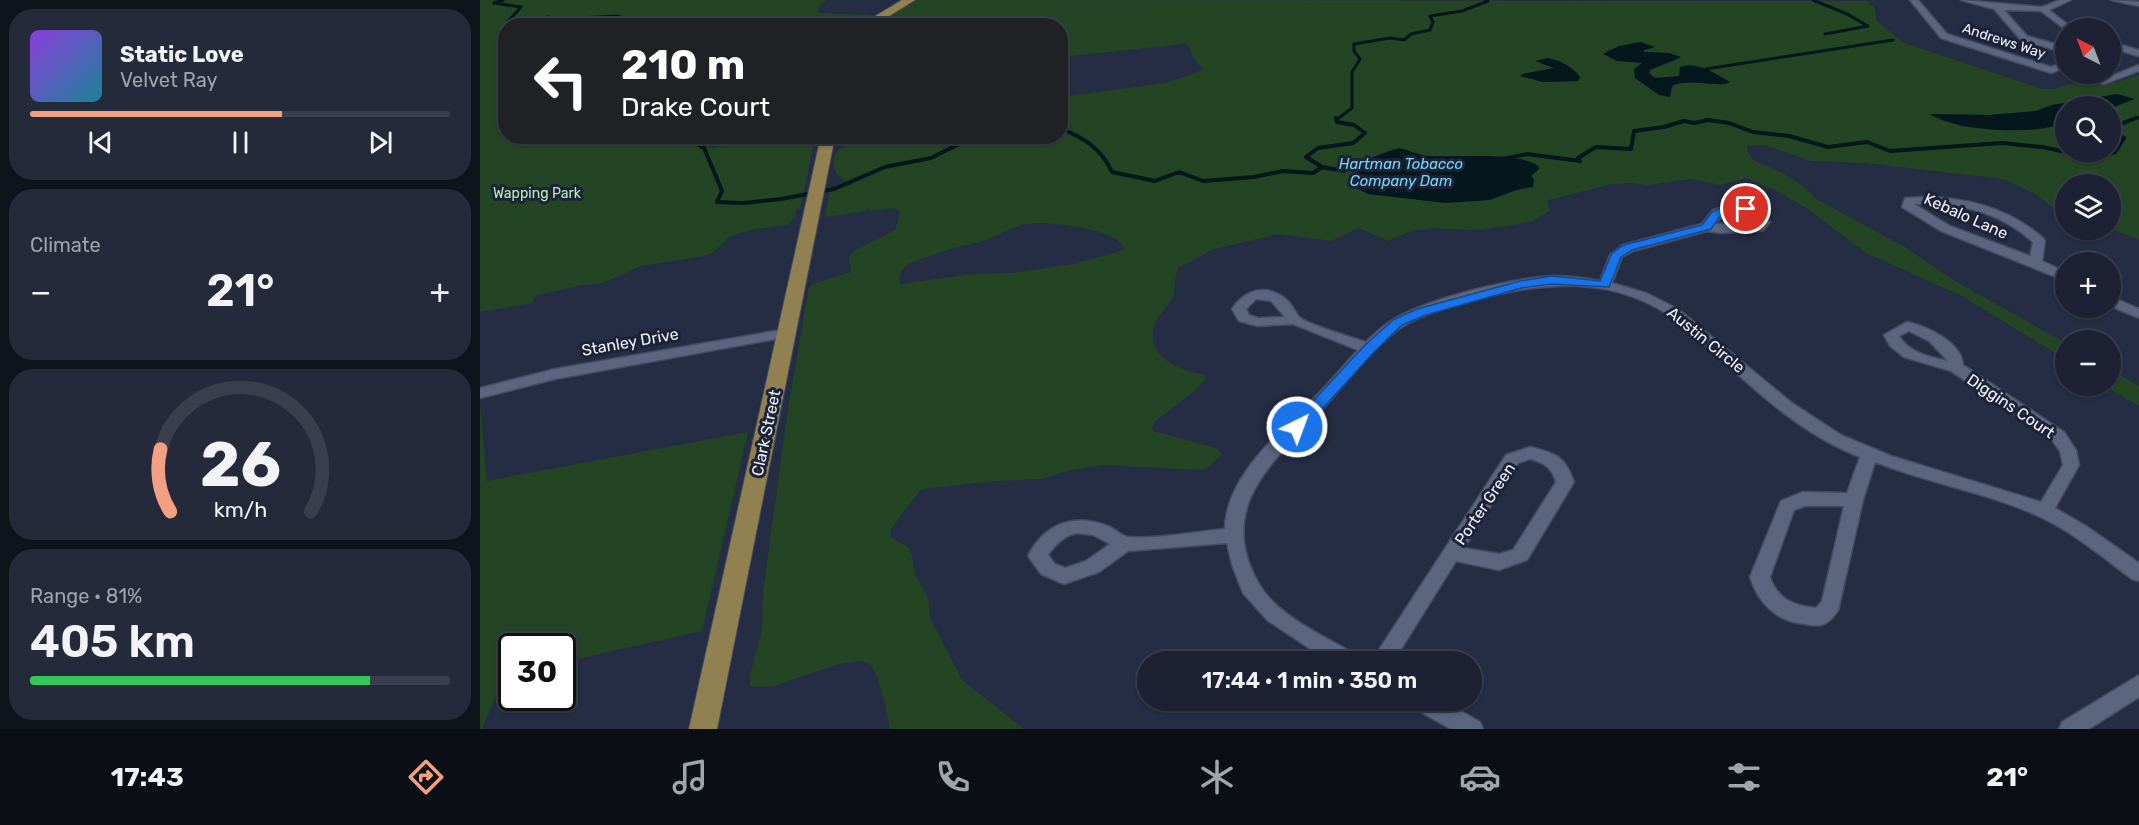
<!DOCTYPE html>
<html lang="en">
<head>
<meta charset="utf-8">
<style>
	body { margin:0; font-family:Rubik,sans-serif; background:#252a3b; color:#f1f3f6; height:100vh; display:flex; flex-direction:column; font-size:22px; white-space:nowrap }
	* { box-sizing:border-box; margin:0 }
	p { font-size:20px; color:#a0a4ac }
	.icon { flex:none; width:33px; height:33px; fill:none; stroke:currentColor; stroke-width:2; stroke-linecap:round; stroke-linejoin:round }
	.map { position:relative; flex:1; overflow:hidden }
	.side { display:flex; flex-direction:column; gap:9px; padding:9px; background:#0f131c; width:480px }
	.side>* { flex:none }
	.guide { position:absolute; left:18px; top:18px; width:570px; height:126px; border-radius:24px; box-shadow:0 2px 4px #0004,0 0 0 2px #3a3f4e; background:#202124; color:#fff; overflow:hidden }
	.needle { width:39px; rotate:318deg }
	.tools { position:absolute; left:1575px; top:18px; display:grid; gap:12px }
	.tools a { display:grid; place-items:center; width:66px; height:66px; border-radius:50%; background:#1c2233; box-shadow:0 2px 4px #0004,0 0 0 2px #3a3f4e; font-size:30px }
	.speed { position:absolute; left:18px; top:633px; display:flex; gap:12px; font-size:30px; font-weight:700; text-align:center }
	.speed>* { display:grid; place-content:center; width:78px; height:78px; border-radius:50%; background:#1c2233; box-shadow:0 2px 4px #0004,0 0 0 2px #3a3f4e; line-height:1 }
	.speed .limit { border:3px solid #111; border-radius:9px; background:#fff; color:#111 }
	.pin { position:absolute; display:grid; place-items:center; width:51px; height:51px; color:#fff; margin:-26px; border:3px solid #fff; border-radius:50%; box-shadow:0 2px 6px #0007 }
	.me { position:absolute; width:66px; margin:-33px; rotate:42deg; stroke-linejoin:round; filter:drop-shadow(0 0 4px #0008) }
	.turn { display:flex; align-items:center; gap:21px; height:126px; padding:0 24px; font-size:27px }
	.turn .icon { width:78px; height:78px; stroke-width:2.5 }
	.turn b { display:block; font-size:42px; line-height:51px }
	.big { font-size:45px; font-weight:600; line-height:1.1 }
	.side .widget { flex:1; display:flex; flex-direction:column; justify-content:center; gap:9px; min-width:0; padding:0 21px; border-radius:24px; background:#252a3b }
	.side .dial { align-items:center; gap:0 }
	.dial svg { height:156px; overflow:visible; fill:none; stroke:#3a3f4e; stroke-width:7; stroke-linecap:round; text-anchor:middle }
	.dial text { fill:#f1f3f6; stroke:none }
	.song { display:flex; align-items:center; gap:18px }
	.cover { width:72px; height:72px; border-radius:9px; background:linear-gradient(135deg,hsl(270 70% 55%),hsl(190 70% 35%)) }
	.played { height:6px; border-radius:3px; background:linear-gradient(90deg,#f39f82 60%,#3a3f4e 60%) }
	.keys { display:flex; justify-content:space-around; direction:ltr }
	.heat { display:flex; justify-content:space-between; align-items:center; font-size:33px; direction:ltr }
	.charge { height:9px; border-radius:4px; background:linear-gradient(90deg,#34c759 81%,#3a3f4e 0) }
	.trip { position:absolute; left:657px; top:651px; width:345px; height:60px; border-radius:30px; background:#1c2233; box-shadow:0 2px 4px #0004,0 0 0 2px #3a3f4e; font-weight:600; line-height:60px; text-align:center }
	.menu { display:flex; height:96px; justify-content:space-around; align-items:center; background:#0b0e14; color:#a0a4ac }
	.menu .icon { width:42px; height:42px }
	.menu .current { color:#f39f82 }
	.menu b { font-size:27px; color:#f1f3f6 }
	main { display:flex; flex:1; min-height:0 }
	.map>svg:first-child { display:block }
	.green { fill:#244524; fill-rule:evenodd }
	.water { fill:#03171c }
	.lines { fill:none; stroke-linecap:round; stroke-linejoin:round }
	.stream-far1 { stroke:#03171c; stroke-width:3 }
	.stream { stroke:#03171c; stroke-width:4 }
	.minor-casing { stroke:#444b5d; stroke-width:3 }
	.major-casing { stroke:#444b5d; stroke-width:2 }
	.minor { fill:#5b657f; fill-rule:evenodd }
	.major { fill:#918050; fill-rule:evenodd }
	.route { fill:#1a73e8; stroke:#114b97; stroke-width:1.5 }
	.labels { text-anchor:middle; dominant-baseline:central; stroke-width:6; stroke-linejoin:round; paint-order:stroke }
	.far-street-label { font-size:14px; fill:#f1f4fe; stroke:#1c2339 }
	.far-park-label { font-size:14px; fill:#b5f0b2; stroke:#1c2339 }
	.far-water-label { font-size:15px; font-style:italic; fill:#72d9f3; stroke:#1c2339 }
	.street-label { font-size:16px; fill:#f1f4fe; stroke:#1c2339 }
</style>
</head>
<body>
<main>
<section class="side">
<div class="widget">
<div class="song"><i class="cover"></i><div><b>Static Love</b><p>Velvet Ray</p></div></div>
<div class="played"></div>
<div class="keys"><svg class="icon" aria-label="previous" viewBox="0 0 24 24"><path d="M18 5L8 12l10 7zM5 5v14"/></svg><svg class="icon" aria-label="pause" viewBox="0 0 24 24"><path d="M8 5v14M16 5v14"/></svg><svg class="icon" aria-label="next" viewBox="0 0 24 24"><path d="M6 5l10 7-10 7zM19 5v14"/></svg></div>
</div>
<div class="widget"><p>Climate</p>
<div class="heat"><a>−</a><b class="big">21°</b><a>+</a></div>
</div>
<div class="widget dial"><svg viewBox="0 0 100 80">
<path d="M14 69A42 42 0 1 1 86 69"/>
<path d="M14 69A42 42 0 0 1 9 37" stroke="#f39f82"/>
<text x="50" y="56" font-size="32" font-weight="700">26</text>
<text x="50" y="72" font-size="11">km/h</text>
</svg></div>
<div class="widget"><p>Range · 81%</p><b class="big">405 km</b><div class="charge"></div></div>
</section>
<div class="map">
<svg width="1659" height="729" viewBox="0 0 1659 729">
	<rect width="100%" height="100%" fill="#252d44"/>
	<!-- green -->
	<path class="green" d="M0 0H346L338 8 339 13 392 15 378 23 349 22 314 26H26V136H195L216 140 233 148 275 138H335L320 209 315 210 316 217 307 225 275 229 250 236 232 253 223 256 161 266 120 284 103 285 56 295 52 303 0 312Z
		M436 0 1387 1 1394 7 1397 21 1424 43 1562 89H1573L1601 82 1627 85 1659 75V240L1631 229 1630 184H1586L1585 217 1557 195 1524 179 1386 163 1331 161 1285 145 1267 146V151L1274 161 1301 172 1326 188 1336 199 1425 247 1470 278 1585 343V359L1482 296 1386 253 1328 209 1293 189 1267 178 1240 185 1211 179 1167 185 1152 183 1131 184 1069 200 1066 202 1071 210 1053 221 1027 226 991 230 952 228 931 231 908 241 879 228 852 241 798 234 734 249 698 268C694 278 696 286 693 295 690 306 679 313 675 323 663 356 698 369 724 375L726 378 716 390 675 421 672 428 673 431 736 448 742 454C735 459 731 468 722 470L623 465 591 470 560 479 517 481 441 489 410 530 412 538 429 548 432 556 435 574 448 598 450 618 482 680 544 729H410C407 713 401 679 391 666 379 650 312 682 294 686 285 687 279 687 270 686V675L282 630 283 591 308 409 329 288 333 284 371 272C371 268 369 261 369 257 371 249 407 236 416 229L420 212 414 208 390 211 387 207 386 211 345 217 350 190 373 185C368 181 361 181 357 174 346 155 365 140 382 137L580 136 581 97 685 83 724 70 713 58 709 45 704 44 581 57 580 26 392 25ZM1155 43 1174 48 1163 51 1164 52 1189 53 1200 59 1170 70 1169 73 1175 78 1199 76 1200 67 1211 64 1217 81 1195 84 1187 97 1161 65 1163 63 1125 51ZM1057 62 1098 73 1095 82H1063L1041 76 1043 74 1075 68ZM1637 94 1654 99 1631 108 1630 152H1586L1585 123 1557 130 1483 127 1450 114 1509 115 1556 111 1572 105ZM912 149C926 149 935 155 948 156 977 158 1036 151 1058 166L1051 176 1047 188 1036 190 1009 200 966 203 882 192 873 179 885 160ZM555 223C572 223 642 228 644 250L594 264 532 273 493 274 420 284C417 276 422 269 428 264L473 248 500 242 541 225Z
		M1631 370 1659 386V406L1624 386H1630Z
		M0 403 7 481 268 432 222 631 83 662 82 646H32L31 674 24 676 2 729H0Z"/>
	<!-- water -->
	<path class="water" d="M1161 42 1175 47 1164 50V52L1189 53 1201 57 1170 70 1169 73 1175 78 1199 76 1200 67C1219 61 1234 73 1250 82 1241 89 1210 77 1192 86L1190 97 1179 95 1155 78 1154 69 1162 63 1137 61 1123 54 1139 46Z
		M1067 58C1080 60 1092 66 1100 77L1098 81 1063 82 1040 76 1043 74 1074 68 1055 61Z
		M1637 94 1655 99 1631 108 1586 106 1585 123C1556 135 1476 132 1450 114L1509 115 1556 111 1572 105Z
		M919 148C930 150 939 156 951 156 978 158 1037 151 1058 166L1059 169 1051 176 1054 180 1053 187 1036 190 1010 200 966 203 888 194 873 186V179L885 160Z"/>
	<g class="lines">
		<!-- stream-far1 -->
		<path class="stream-far1" d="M23 0 14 3 41 7 25 25 68 17 80 19 137 16 142 18 141 26
			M1333 0 1367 14 1388 26 1345 34
			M1226 69 1413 40
			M856 120 872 108V72L880 59 874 51V44L910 38 924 40 931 34 950 30 953 22 950 16 982 11 1008 1 1006 0
			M1652 120 1659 117"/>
		<!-- stream -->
		<path class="stream" d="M580 128C604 138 621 148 632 172L675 181 699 172 723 181 774 177 803 171 833 173 842 167 826 157 838 148 873 143 885 133 874 125 857 122 856 118
			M1630 128 1656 118
			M158 136 212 141 224 148 242 191 237 202 264 203 301 199 354 189 405 167 451 158 491 138 521 136
			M1017 160 1047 154 1100 161 1098 158 1116 147 1151 149 1154 131 1184 127 1204 121 1214 123 1228 120 1249 123 1273 132 1309 136 1348 147 1387 142 1410 151 1522 143 1562 147 1616 158 1635 152 1644 138 1630 131
			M842 167 864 171"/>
		<!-- minor casing -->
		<g class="minor-casing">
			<path id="minor" d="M1430 0H1438L1467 34 1571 67 1586 61V67L1571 73 1461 38Z
				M1481 0 1562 7 1580 0H1591L1569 10 1592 28 1586 30 1561 11 1524 10 1547 36 1586 47V53L1541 40 1514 9Z
				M1631 0 1659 2V6Z
				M1630 42 1659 50V56L1630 48Z
				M1659 65V71L1624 84 1616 82Z
				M1446 197C1490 198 1530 209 1563 238L1565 241 1562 261 1586 272V281L1461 231 1422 207 1425 198ZM1434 204C1478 202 1520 212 1553 242L1550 256 1470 226Z
				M1253 204 1274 209 1290 222 1284 230 1280 231 1241 233 1227 231 1153 251 1142 257 1132 283 1166 293 1198 309 1312 403 1361 435 1411 456 1561 502 1583 465 1580 451 1572 440 1471 371 1424 357 1410 346 1404 335 1427 322C1446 326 1482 342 1483 365L1584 432 1596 450 1599 465 1575 508 1606 526 1659 563V581L1652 579C1621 556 1592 531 1556 515 1505 492 1448 483 1395 462L1383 500 1358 611C1354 615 1350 622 1344 624 1338 627 1331 625 1325 624 1297 622 1278 603 1270 577L1301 501 1323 492 1367 493 1380 457C1309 430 1257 371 1200 323 1135 273 1061 281 987 302 963 309 936 316 916 331 887 353 864 386 839 413 790 464 736 509 779 584 796 615 847 638 877 655L880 662H850L787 620 763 593 752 565 747 543 648 551 619 572 584 584 561 574 548 556C565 523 594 513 628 526 635 529 641 536 648 537 672 540 719 531 745 529 746 475 800 433 834 398 850 382 863 366 878 350L813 324 777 326 759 321 752 309C766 288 788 283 808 301 813 306 815 312 819 317 827 324 873 338 886 342 894 334 904 325 914 319 950 298 1032 278 1074 276 1089 276 1105 278 1120 281L1130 255 1143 245 1222 224 1233 210ZM1248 212 1266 214 1277 222 1235 224 1242 216ZM776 299 791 301 805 317 778 318 769 315 766 309ZM1429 331 1449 341 1468 361C1450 357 1429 353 1419 336ZM1325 506H1364L1342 601 1336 608C1314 606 1297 599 1290 577L1314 510ZM596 533 613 535 630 544 606 561 585 568 575 564 568 555C575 545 583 536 596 533Z
				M1630 296 1659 309V318L1630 306Z
				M307 329 312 330 314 333 312 336 75 379 0 398V388L75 369Z
				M1050 447C1075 453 1085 456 1094 482L1047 560 1019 570 976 561 913 662H891L1026 455ZM1050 459C1065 463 1072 468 1076 482L1033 550 1019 554 984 548 1038 463Z
				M1659 675V697L1609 729H1579L1582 722Z
				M929 700H961L1000 722 1003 729H971L932 707Z"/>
		</g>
		<!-- major casing -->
		<g class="major-casing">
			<path id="major" d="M422 0H435L393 26H379Z
				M341 136H355L237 729H209Z"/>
		</g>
		<!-- minor -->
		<use href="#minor" class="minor"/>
		<!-- major -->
		<use href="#major" class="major"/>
	</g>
	<!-- route -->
	<path class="route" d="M1250 204 1266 206 1271 209 1266 212 1251 211 1240 216 1231 229 1152 250 1141 257 1129 287 1072 284 1041 288 946 315 922 325 894 352 822 431H811L809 427 884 346 913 320 937 309 1040 281 1072 276 1120 281 1132 253 1144 245 1222 225 1232 212Z"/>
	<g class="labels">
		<!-- far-street labels -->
		<g class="far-street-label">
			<text transform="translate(1524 41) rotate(18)">Andrews Way</text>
		</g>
		<!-- far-park labels -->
		<g class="far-park-label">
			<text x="57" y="193">Wapping Park</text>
		</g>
		<!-- far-water labels -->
		<g class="far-water-label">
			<text x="921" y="164">Hartman Tobacco<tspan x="921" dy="17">Company Dam</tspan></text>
		</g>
		<!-- street labels -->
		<g class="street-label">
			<text transform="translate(1486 216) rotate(24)">Kebalo Lane</text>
			<text transform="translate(1226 340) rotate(39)">Austin Circle</text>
			<text transform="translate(150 342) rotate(-10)">Stanley Drive</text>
			<text transform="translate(1531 406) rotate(34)">Diggins Court</text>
			<text transform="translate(286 433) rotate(-78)">Clark Street</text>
			<text transform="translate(1005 504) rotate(-56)">Porter Green</text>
		</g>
	</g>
</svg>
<div class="tools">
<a><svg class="needle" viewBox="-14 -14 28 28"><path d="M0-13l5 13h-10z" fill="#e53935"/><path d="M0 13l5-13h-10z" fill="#a0a4ac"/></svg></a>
<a><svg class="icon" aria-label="search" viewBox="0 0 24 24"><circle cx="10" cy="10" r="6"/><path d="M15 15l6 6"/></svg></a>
<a><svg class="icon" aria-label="layers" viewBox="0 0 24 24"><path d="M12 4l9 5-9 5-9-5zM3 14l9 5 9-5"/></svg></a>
<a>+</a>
<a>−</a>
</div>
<div class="speed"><div class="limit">30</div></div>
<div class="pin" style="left:1266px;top:209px;background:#d93025"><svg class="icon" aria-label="arrive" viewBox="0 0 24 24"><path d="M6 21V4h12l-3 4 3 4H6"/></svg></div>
<svg class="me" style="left:817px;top:427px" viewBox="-20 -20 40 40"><circle r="17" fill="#1a73e8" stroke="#fff" stroke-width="3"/><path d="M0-11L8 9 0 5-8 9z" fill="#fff"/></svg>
<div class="trip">17:44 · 1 min · 350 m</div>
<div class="guide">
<div class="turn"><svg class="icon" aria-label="left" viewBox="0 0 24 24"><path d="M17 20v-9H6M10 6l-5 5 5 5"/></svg><div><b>210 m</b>Drake Court</div></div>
</div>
</div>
</main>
<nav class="menu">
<b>17:43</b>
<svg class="icon current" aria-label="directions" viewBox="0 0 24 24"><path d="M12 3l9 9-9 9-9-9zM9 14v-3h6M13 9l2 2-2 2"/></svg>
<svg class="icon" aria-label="music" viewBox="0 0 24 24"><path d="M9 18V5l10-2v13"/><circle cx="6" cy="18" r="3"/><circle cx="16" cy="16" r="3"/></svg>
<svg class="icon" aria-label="phone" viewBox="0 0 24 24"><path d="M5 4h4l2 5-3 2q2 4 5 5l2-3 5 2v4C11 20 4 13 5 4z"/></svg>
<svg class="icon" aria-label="climate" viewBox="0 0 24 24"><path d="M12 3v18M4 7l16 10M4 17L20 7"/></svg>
<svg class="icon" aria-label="car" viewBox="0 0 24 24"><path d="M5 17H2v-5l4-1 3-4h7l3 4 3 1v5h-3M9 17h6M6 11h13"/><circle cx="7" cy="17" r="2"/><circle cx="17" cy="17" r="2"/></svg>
<svg class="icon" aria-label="filters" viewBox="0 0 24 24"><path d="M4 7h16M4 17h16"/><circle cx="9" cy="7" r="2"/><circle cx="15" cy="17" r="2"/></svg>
<b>21°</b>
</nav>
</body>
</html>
